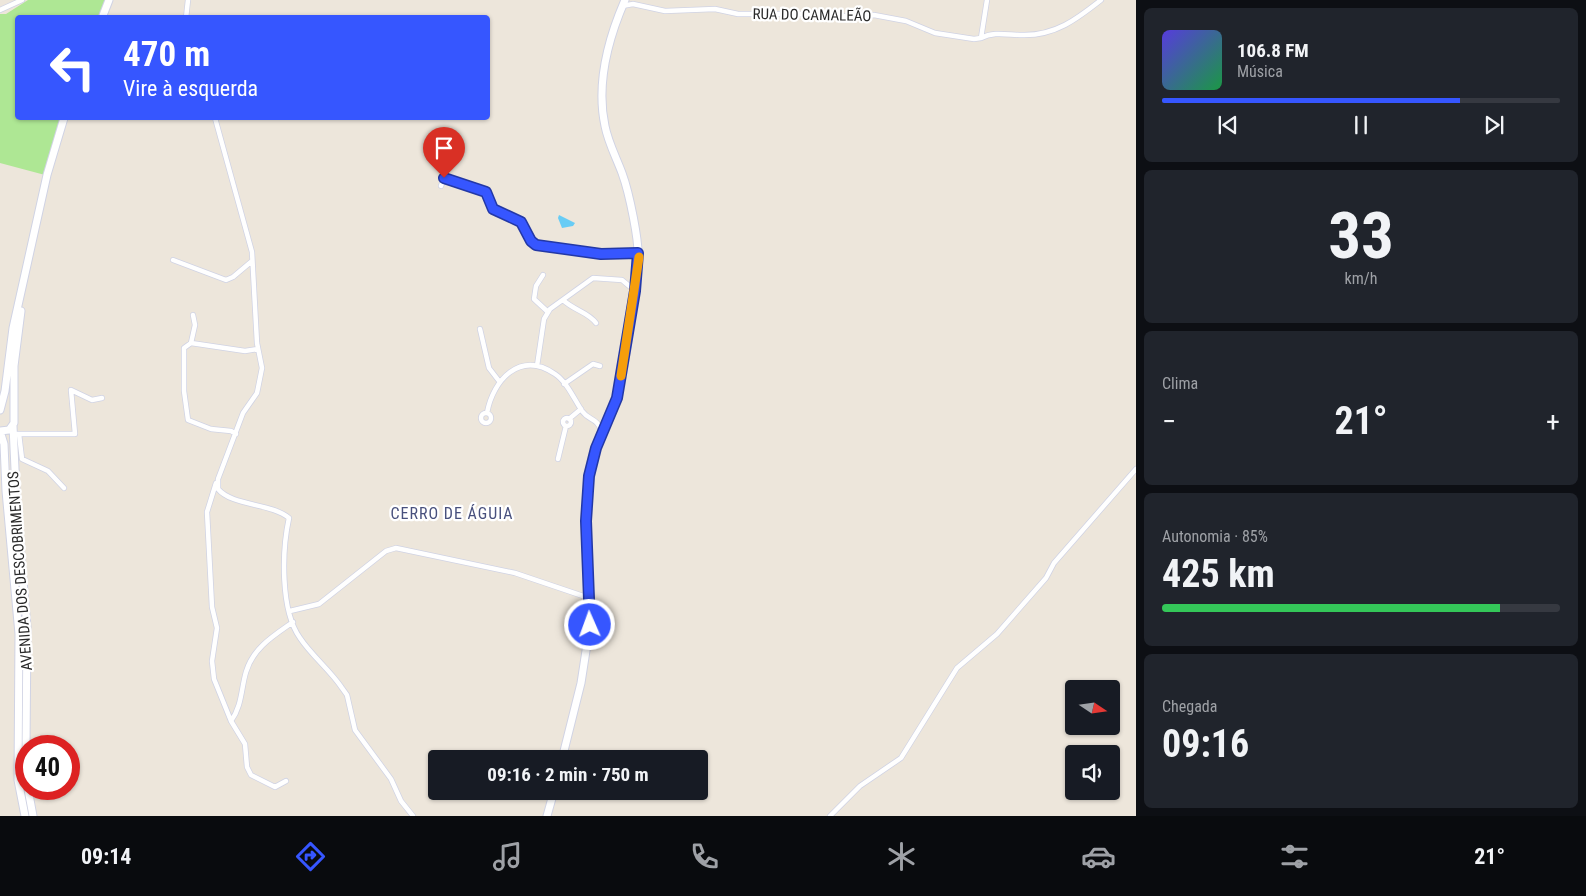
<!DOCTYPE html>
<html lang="pt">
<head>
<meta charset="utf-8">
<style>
	body { margin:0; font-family:"Roboto Condensed",sans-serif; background:#20242c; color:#f1f3f6; height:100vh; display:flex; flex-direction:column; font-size:19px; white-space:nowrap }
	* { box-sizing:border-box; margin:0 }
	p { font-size:16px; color:#9ea1a6 }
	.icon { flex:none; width:28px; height:28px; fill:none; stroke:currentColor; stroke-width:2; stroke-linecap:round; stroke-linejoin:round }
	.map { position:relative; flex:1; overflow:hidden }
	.drawer { display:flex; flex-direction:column; gap:8px; padding:8px; background:#0d0f14; width:450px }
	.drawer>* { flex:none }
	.top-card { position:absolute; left:15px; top:15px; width:475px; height:105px; border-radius:5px; box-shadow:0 1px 4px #0004; background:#3656ff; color:#fff; overflow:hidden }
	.needle { width:32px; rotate:103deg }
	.fabs { position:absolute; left:1065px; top:680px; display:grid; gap:10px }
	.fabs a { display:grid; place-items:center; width:55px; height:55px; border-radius:5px; background:#171b24; box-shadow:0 1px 4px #0004; font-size:25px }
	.speed { position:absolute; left:15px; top:735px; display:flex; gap:10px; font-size:25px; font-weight:700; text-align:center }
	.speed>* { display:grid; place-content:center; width:65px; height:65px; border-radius:50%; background:#171b24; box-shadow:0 1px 4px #0004; line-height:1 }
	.speed .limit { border:8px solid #d22; background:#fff; color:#111 }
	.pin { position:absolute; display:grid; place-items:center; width:42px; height:42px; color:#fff; margin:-51px -21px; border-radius:50% 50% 50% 0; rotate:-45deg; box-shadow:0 0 5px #0007 }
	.pin .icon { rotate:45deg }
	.me { position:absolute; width:55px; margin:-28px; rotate:358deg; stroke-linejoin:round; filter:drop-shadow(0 0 4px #0008) }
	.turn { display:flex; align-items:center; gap:18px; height:105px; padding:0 25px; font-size:22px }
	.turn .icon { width:65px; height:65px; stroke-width:2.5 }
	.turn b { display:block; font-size:35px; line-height:42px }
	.big { font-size:38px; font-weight:700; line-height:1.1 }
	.drawer .card { flex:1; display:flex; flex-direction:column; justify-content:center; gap:8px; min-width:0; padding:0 18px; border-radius:8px; background:#20242c }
	.drawer .dial { align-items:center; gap:0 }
	.dial b { font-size:65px; line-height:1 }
	.song { display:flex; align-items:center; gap:15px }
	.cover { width:60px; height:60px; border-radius:8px; background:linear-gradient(135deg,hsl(250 70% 55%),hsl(140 70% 35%)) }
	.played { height:5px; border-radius:2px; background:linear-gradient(90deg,#3656ff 75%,#363941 75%) }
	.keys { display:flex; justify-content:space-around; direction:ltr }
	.heat { display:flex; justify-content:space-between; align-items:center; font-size:28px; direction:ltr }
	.charge { height:8px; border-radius:4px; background:linear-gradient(90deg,#34c759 85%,#363941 0) }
	.trip { position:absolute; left:428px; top:750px; width:280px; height:50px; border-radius:5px; background:#171b24; box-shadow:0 1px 4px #0004; font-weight:700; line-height:50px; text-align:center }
	.menu { display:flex; height:80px; justify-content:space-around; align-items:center; background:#090b0e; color:#9ea1a6 }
	.menu .icon { width:35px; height:35px }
	.menu .active { color:#3656ff }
	.menu b { font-size:22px; color:#f1f3f6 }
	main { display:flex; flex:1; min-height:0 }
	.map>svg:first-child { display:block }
	.green { fill:#aee794 }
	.water { fill:#68ccf5 }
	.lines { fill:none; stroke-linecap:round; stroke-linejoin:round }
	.street-casing { stroke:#d0d3e4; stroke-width:6 }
	.secondary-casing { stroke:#d0d3e4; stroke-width:9 }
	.street { stroke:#fff; stroke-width:4.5 }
	.secondary { stroke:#fff; stroke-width:7 }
	.route-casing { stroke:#2338a6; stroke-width:12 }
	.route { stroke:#3656ff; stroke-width:9 }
	.slow { stroke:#f59e0b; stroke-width:9 }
	.labels { text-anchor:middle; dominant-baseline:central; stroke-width:4.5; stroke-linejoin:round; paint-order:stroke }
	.street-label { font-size:15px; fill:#2a2a2a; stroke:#fff }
	.neighbourhood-label { font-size:16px; letter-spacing:1px; fill:#48507d; stroke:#fff }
</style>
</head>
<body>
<main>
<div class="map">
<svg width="1136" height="816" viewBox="0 0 1136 816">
	<rect width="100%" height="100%" fill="#ede6db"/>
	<!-- green -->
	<path class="green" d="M28 0H106L100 17 18 18V118H62L45 175 0 163V14H6Z
		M7 464 24 628V780L30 816H28L22 784V637L20 599Z"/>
	<!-- water -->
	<path class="water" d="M559 215 575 223 573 226 562 228 558 218Z"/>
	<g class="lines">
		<!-- street casing -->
		<g class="street-casing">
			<path id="street" d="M622 6 633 4 665 11 715 9 738 14H806L825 17 874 15 906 21 935 33 974 39 981 38 987 0
				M0 10 22 0
				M186 18 188 0
				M981 38C994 31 1008 35 1022 35 1055 36 1077 19 1101 0
				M215 118 252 252 257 343 262 368 257 393 243 413 218 479V489C232 506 271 503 289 518 282 550 280 610 300 638 312 656 330 670 342 688L347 695 355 730 391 779 401 801 413 816
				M441 186 444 178 486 192 493 209 521 223 528 237 536 245 601 254 638 253
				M173 260 226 280 233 277 252 261
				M543 275 536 286 534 299 548 312
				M563 300C575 311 588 312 596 323
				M480 329 489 368 499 381
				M191 343 195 325 193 315
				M537 366 544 319 550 309 593 278 622 280 634 290
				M564 384 593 364 600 366
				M487 413C493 380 520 350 555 374 567 382 574 399 582 411 589 421 597 417 602 432
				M481 418a5 5 0 1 1 10 0a5 5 0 1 1-10 0Z
				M563 422a4 4 0 1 1 8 0a4 4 0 1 1-8 0Z
				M569 419 581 409
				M13 434H75L71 390 92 400 102 398
				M19 434 22 459 48 471 64 488
				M236 434 231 431 211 429 188 420 184 391V348L191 343 245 351 258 349
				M558 459 566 426
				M216 483 207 512 212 607 217 628 212 661 214 679 231 721 245 744 247 767 251 775 275 787 286 781
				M290 611 319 604 386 551 396 548 515 573 589 598
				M231 721C242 706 241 689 246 672 253 648 273 636 293 622
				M830 816 860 786 901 758 957 668 997 634 1046 578 1054 563 1136 469"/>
		</g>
		<!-- secondary casing -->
		<g class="secondary-casing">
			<path id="secondary" d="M102 18 109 0
				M0 410 5 391 13 328 47 175 64 118
				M13 426 17 512 27 627 26 746
				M0 431 4 444 6 491 19 634 18 780 25 816
				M0 431 9 430 14 423V366L21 311
				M26 749V767
				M562 759 581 683 590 625 586 521 589 476 596 448 617 398 638 262C640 243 629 192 622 173 616 157 608 142 605 126 596 84 608 39 625 0
				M28 789 33 816
				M547 816 554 791"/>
		</g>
		<!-- street -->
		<use href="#street" class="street"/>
		<!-- secondary -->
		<use href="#secondary" class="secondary"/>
	</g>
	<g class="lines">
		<!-- route casing -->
		<g class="route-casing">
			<path id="route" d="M444 178 486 192 493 209 521 222 531 241 536 245 601 254 638 253 635 291 617 398 596 448 589 476 586 521 590 625"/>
		</g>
		<!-- route -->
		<use href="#route" class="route"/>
		<!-- slow -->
		<path class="slow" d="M621 376 639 257"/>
	</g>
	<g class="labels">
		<!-- street labels -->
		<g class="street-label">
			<text transform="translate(812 15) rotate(1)">RUA DO CAMALEÃO</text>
			<text transform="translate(20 571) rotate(-94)">AVENIDA DOS DESCOBRIMENTOS</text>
		</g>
		<!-- neighbourhood labels -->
		<g class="neighbourhood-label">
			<text x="452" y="513">CERRO DE ÁGUIA</text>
		</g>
	</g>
</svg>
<div class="fabs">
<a><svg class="needle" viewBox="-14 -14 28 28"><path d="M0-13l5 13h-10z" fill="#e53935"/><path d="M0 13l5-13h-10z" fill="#9ea1a6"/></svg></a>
<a><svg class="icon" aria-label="sound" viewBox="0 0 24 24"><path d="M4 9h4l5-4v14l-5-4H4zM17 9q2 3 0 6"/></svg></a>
</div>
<div class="speed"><div class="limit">40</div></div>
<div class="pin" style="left:444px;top:178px;background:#d93025"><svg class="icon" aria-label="arrive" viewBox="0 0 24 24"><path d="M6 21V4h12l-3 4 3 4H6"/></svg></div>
<svg class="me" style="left:590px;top:625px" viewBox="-20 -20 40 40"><circle r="17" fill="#3656ff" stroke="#fff" stroke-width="3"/><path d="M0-11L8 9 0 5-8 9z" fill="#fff"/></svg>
<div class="trip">09:16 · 2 min · 750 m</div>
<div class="top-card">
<div class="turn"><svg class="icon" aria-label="left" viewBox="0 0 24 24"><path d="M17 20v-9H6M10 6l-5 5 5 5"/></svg><div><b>470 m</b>Vire à esquerda</div></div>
</div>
</div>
<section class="drawer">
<div class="card">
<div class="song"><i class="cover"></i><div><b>106.8 FM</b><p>Música</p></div></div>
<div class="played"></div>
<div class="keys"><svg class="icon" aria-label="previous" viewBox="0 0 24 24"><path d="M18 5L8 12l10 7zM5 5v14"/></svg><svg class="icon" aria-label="pause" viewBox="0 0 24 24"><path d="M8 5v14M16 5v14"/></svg><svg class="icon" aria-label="next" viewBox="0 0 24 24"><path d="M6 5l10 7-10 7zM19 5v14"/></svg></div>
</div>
<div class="card dial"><b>33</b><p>km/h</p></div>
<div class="card"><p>Clima</p>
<div class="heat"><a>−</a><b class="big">21°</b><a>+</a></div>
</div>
<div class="card"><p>Autonomia · 85%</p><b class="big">425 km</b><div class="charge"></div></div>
<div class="card"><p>Chegada</p><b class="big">09:16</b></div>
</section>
</main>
<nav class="menu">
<b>09:14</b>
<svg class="icon active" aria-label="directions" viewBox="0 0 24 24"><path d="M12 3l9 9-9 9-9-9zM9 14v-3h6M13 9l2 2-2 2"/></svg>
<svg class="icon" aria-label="music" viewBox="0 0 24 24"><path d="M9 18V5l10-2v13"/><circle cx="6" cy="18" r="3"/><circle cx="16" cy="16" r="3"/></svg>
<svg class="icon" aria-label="phone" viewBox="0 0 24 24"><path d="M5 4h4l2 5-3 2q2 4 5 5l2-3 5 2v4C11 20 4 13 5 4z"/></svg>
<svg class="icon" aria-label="climate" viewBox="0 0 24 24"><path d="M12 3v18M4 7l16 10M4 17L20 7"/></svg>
<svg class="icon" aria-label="car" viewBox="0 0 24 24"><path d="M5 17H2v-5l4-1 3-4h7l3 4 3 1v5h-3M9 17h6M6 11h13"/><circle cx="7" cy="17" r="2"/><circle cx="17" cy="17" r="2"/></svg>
<svg class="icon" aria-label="filters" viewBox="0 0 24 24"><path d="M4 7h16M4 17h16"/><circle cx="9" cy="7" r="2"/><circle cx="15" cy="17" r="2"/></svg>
<b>21°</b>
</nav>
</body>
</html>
